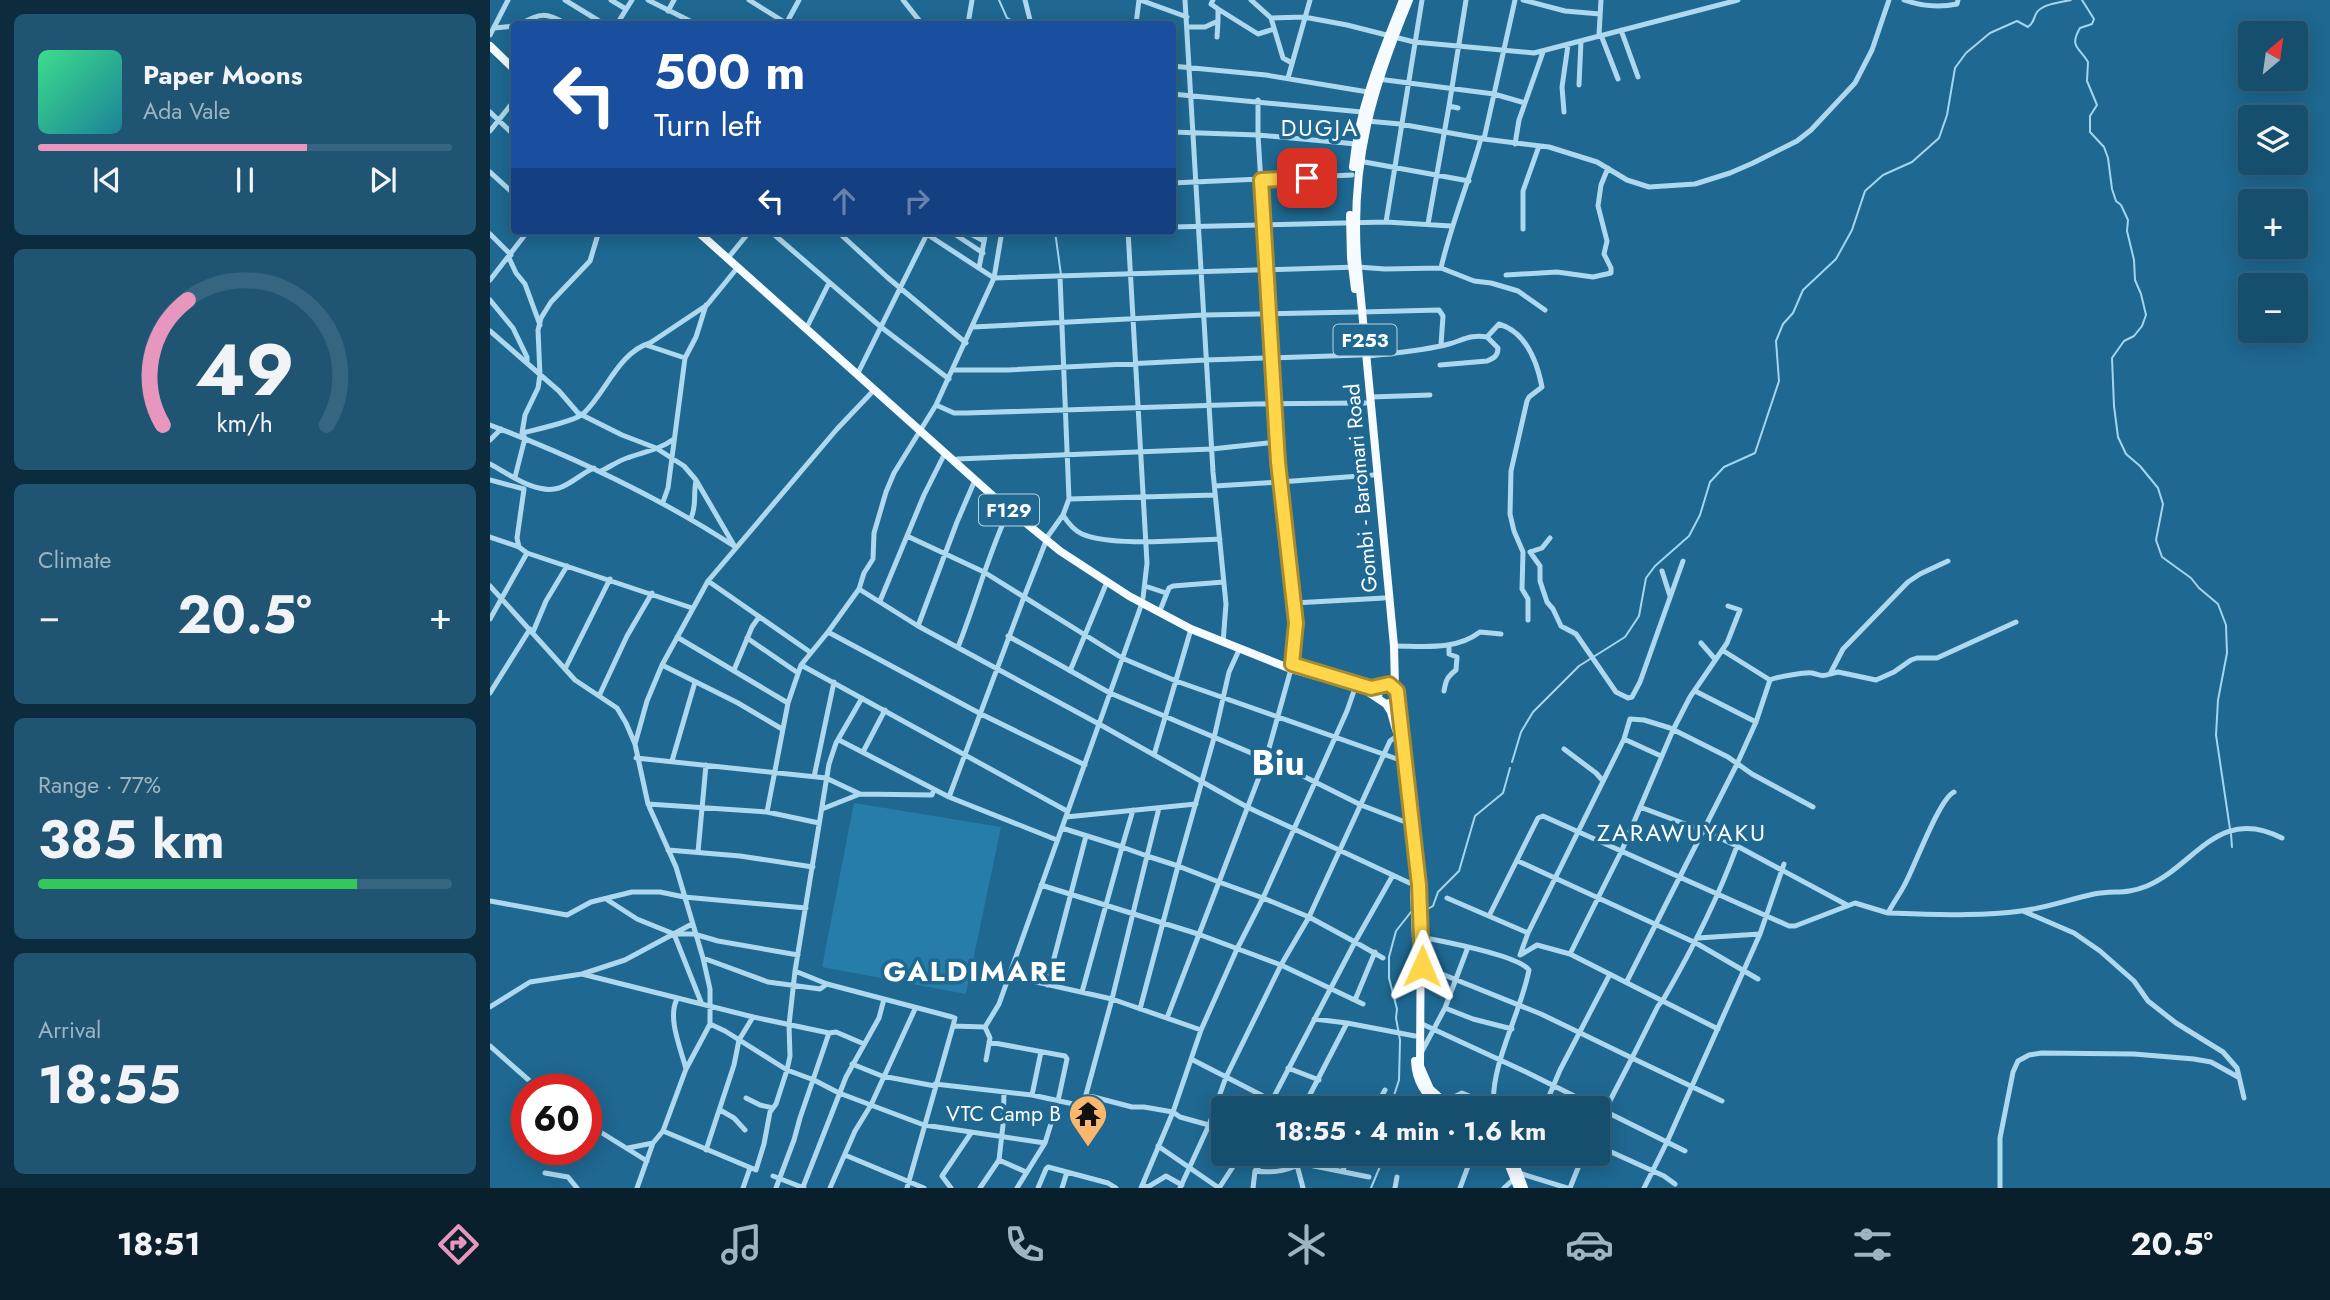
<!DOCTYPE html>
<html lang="en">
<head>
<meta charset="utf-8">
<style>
	body { margin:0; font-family:Jost,sans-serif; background:#1f5572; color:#f1f3f6; height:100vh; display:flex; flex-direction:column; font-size:26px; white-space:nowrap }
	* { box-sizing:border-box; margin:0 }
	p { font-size:23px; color:#9eb4c2 }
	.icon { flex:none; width:38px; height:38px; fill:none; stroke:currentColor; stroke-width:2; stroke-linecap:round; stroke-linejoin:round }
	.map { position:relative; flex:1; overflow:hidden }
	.panel { display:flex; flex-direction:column; gap:14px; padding:14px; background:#0c2b3c; width:490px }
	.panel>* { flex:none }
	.banner { position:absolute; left:21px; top:21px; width:665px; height:214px; border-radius:7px; box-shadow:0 4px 18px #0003,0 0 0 2px #356580; background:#1a4fa0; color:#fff; overflow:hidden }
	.needle { width:46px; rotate:29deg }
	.tools { position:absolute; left:1748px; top:21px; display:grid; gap:14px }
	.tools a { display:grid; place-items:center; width:70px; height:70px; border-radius:7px; background:#164e6d; box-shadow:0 4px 18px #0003,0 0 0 2px #356580; font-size:35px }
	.speed { position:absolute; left:21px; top:1074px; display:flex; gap:14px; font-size:35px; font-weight:700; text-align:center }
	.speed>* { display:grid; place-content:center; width:91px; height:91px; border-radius:50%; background:#164e6d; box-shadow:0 4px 18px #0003,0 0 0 2px #356580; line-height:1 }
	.speed .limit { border:10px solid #d22; background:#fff; color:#111 }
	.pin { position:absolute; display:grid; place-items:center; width:60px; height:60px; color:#fff; margin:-30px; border-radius:14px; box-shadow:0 4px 10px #0006 }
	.me { position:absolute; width:77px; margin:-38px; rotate:1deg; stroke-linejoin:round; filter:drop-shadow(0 0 5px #0008) }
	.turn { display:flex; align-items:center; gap:24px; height:147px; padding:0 28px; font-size:32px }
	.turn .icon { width:91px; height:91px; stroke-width:2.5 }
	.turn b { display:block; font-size:49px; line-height:60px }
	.lanes { display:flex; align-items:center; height:66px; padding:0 28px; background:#0003; justify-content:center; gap:35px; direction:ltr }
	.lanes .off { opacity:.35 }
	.big { font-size:52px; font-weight:700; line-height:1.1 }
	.panel .tile { flex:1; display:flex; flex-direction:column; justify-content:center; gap:10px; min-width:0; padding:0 24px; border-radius:10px; background:#1f5572 }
	.panel .dial { align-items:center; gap:0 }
	.dial svg { height:182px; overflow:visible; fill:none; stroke:#356580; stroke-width:7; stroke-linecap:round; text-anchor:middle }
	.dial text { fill:#f1f3f6; stroke:none }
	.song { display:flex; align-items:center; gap:21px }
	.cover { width:84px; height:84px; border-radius:10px; background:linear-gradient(135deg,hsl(150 70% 55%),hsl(190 70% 35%)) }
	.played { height:7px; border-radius:4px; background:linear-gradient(90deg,#e797bd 65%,#356580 65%) }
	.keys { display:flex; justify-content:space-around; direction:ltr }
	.heat { display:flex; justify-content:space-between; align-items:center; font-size:38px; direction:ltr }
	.charge { height:10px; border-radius:5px; background:linear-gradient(90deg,#34c759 77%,#356580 0) }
	.trip { position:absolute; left:721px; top:1096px; width:399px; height:70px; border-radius:7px; background:#164e6d; box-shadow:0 4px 18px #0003,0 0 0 2px #356580; font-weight:700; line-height:70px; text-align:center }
	.menu { display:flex; height:112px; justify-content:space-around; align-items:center; background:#091f2c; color:#9eb4c2 }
	.menu .icon { width:49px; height:49px }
	.menu .active { color:#e797bd }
	.menu b { font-size:32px; color:#f1f3f6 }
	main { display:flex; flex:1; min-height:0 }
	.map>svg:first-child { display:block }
	.grass { fill:#277daa }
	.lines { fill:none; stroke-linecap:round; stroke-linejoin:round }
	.stream { stroke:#a2d6ef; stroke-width:2 }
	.minor { stroke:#aed8ee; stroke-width:5 }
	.major { stroke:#f5fbff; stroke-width:8 }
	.route-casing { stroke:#a68a30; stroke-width:18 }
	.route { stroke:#ffd54a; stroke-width:12 }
	.labels { text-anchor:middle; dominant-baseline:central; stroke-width:7; stroke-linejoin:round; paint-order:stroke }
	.shield { fill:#1e6891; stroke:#bcd2de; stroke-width:2 }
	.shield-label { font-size:19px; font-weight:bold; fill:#fff }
	.street-label { font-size:21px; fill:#fff; stroke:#1e6891 }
	.poi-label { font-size:21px; fill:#fff; stroke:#1e6891; text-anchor:end }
	.neighbourhood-label { font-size:23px; letter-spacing:2px; fill:#fff; stroke:#1e6891 }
	.quarter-label { font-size:24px; letter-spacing:2px; fill:#fff; stroke:#1e6891 }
	.district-label { font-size:28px; font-weight:bold; letter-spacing:2px; fill:#fff; stroke:#1e6891 }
	.town-label { font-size:35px; font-weight:bold; fill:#fff; stroke:#1e6891 }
</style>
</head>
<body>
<main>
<section class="panel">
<div class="tile">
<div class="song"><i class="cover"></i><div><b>Paper Moons</b><p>Ada Vale</p></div></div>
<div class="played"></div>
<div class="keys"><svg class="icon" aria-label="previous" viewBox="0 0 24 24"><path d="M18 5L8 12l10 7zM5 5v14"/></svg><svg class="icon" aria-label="pause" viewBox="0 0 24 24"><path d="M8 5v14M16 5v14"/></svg><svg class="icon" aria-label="next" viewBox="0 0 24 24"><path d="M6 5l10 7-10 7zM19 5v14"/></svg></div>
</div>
<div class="tile dial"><svg viewBox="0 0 100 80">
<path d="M14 69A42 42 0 1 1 86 69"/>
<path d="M14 69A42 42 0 0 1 25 14" stroke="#e797bd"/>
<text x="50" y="56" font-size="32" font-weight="700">49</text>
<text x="50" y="72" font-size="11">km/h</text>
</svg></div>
<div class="tile"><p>Climate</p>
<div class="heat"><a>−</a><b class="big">20.5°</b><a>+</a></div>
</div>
<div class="tile"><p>Range · 77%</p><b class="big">385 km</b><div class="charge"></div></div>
<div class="tile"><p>Arrival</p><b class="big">18:55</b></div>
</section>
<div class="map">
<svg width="1840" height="1188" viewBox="0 0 1840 1188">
	<rect width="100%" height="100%" fill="#1e6891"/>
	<!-- grass -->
	<path class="grass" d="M364 803 511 827 476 994 332 967Z"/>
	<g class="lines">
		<!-- stream -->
		<path class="stream" d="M509 0 517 18 528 24
			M1592 0 1604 19 1602 24 1590 28C1579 47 1589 47 1598 62L1597 81 1607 105 1600 116V132L1614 147 1618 158 1622 189 1626 201 1631 205 1638 220 1637 231 1644 260 1645 280 1651 294 1656 315 1652 326 1644 336 1634 341 1622 358 1624 406 1628 437 1636 454 1650 466 1668 488 1673 504 1666 540 1672 557 1701 578 1709 588 1728 604 1736 625 1737 653 1728 700 1726 735 1740 829
			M565 231 571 275
			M1022 762 1031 732 1043 712 1089 666 1135 637 1149 616 1156 578 1165 566 1199 536 1210 515 1220 482 1234 467 1265 453 1289 381 1286 341 1293 324 1303 313 1313 290 1346 259 1362 230 1375 191 1393 175 1422 162 1449 138 1457 115 1465 68 1476 53 1500 33 1527 21 1538 27C1545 22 1543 18 1547 12 1553 4 1571 2 1581 0
			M1741 834 1742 847
			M934 911 943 906 948 892 969 871 985 816 1013 793 1020 768
			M900 1108 909 1080 910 1040 906 1018 907 1009 899 978V957L906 931 921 912
			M881 1188 891 1164 892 1153"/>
		<!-- minor -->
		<path class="minor" d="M75 0 114 24
			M121 0 136 9
			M158 0 206 24
			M259 0 296 23
			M413 0 432 24
			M535 0 541 24
			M650 0 697 17
			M695 0 723 472 736 604 733 643
			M761 0 781 18 793 58 802 63
			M1033 0 1075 11 1110 14
			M1414 0C1431 6 1449 8 1467 4L1468 0
			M728 9 768 34 784 29
			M178 11 184 0
			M781 18 814 17 857 25 924 42 1044 53 1248 0
			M30 24C50 13 56 12 76 24
			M127 24 142 0
			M296 24 309 0
			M478 24 482 0
			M646 24 649 0
			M697 27H715L728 21V9L721 4 723 0
			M4 28 24 26
			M1131 30 1148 77
			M0 35 18 0
			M1109 35 1111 0
			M1111 35 1128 79
			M727 37 728 21
			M682 66 776 75 878 92
			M798 78 820 0
			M888 79 1004 94 1035 103
			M1089 85 1091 41
			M682 94 872 112
			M768 100V135L787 442
			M968 108 959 106 976 0
			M0 112 24 135
			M1074 112 1072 87 1078 45
			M877 121 910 124 994 139 1059 147 1107 162 1137 180 1159 187 1205 184 1240 173 1263 163 1307 141 1321 130 1365 83 1382 50 1399 0
			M0 131 24 101
			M682 132 768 135 866 144
			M994 139 1025 0
			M1025 144 1029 120 1053 52
			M869 161 979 181
			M0 172 24 194
			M682 183 862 175
			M896 222 932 0
			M938 224 959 106
			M682 227 896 222 961 226
			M1033 229V191L1049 146
			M280 231 391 327 459 379
			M347 231 397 277 476 343
			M432 231 504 278 512 231
			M460 231 493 253
			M475 231 494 241
			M578 231H582
			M638 231 657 563 653 598
			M0 234 21 255
			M19 258 26 273 35 284 50 325
			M238 258 260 231
			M489 268 496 231
			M951 268C961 224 979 182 991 138
			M1016 275 1067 272 1103 277 1121 273V268L1114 254 1117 241 1108 206 1111 185 1118 168
			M0 280 38 231
			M0 300 23 328 37 357V361
			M872 312 949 310 953 316 951 345
			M318 325 339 283
			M483 327 714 315 867 312
			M0 331 69 391 88 413 132 435 166 448 194 466 206 480 245 547
			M156 345 195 358
			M877 356C904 353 933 351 959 344 973 340 982 334 997 337
			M950 365 997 361C1004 358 1008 356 1008 348L997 337 1009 324C1036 332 1047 361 1052 387L1039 397 1037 401 1021 471 1020 514 1024 531 1033 552 1032 589 1038 599V620
			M464 370H518L716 360 871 355
			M369 371 437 234
			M881 397 940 395
			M446 405 464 413H476L764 404 876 403
			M0 425C86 458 167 496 244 546
			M32 433C44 430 87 421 94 413 116 392 129 352 160 343L217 305 248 267
			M0 440 11 429
			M467 459 722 449 787 442 790 482 725 486
			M0 464C19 474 46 495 69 488 81 484 92 473 104 468
			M111 471C120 467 128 461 137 458 153 452 169 450 184 439
			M25 477 35 438 32 433 35 415 48 388 50 375 48 330 51 318 61 302 100 261 109 231
			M0 480 34 489 27 538 29 547
			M579 499 725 495
			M173 502 178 488 195 358 206 337 216 305
			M573 515C578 523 583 530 592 534 622 547 695 540 730 539
			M201 518C207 505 203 494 206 481
			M417 536 494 572 632 658 686 681 910 760
			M0 537 29 547 37 553 202 608
			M1040 552 1050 566V581L1057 602 1063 609 1071 626 1086 634 1126 692 1138 698 1142 697 1150 682 1193 561
			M1040 552 1052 548 1060 538
			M1172 571 1180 596
			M218 581 320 652
			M0 586 85 680 127 708 136 723 145 744 158 804 186 867 213 958 220 989V1024L196 1069 173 1131 163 1143 147 1188
			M655 586 676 593
			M369 589 428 626 609 724 509 1004 495 1027 463 1026 417 1188
			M390 601 434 495 455 453
			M652 603 609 724 757 807 924 885
			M804 603 894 598
			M671 608 679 588 683 586 734 582
			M0 619 37 553
			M428 626 467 522 485 480
			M43 632 56 601 77 566
			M338 632 491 714 595 765
			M518 636 620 693 799 769 871 805 918 823
			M187 637 298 703
			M257 638 308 673
			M1211 643 1225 659
			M904 646C933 646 965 651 990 632L1011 634
			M468 647C486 602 498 554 519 510
			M802 664 806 623 790 482 883 475
			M172 665 248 703 292 729
			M311 665 577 811
			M75 669 120 579
			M244 670 262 627 269 617
			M580 671 617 582
			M1340 674 1348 672 1386 680 1404 672 1421 660 1427 658H1447L1526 622
			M1280 680C1286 677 1316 672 1322 673 1330 675 1332 677 1340 674L1353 649 1418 582 1430 574 1458 561
			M954 691C956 680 957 677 966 670L967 657 959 654V645
			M1205 691 1266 722
			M0 693 40 629
			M109 696 137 636 162 593
			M372 698 346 743 339 764 305 971 337 984 462 1017 465 1018 463 1026
			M1134 739 1171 756
			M349 740 459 797 567 840
			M145 744 157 701 172 665 218 581 347 429 385 389
			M1074 749 1106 773 1113 781
			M373 752 395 710
			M664 755 701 629
			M146 758 336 778 370 794 442 795 444 789
			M182 761 205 682
			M324 777 344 682
			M1464 792C1449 799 1425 866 1415 884 1410 894 1403 903 1398 913 1442 914 1487 917 1531 911 1556 908 1580 899 1604 894 1625 890 1635 895 1657 886 1706 865 1728 805 1792 838
			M459 797 534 597 558 536 573 515 579 499 570 277
			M158 804 277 812 329 823
			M1150 807 1214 831 1247 846 1357 905
			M332 809 370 794
			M277 812 298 703 311 665 338 632 369 589 374 573 383 559 384 533 396 492 404 473 446 405 504 278 868 267 895 269 951 268 984 281 1001 283 1028 291 1055 310
			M576 817 706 804
			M572 828 632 847 592 992
			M178 850 250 856 323 867
			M208 852 216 765
			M1028 861 1206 943 1268 979
			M903 875 865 942 819 917 900 741 907 736
			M551 885 708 934 791 965 873 1004
			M957 898 1038 933
			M116 899 147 919 184 934H204L228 941 308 955
			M0 901 77 915 101 902 142 892H170L194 897 316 908
			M1533 911 1584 933 1610 951 1644 981 1658 1001 1686 1023 1733 1052 1747 1068 1754 1098
			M999 916 1048 818 1053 816 1299 926H1305L1365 903 1398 913
			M184 934 211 1002
			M930 937C951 941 1028 955 1039 970 1031 1013 999 1067 1004 1108
			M1208 938 1270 934
			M1032 954 1047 945 1080 954 1228 1029
			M1080 954 1132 850 1183 730 1200 697 1237 643 1250 610 1238 606
			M1030 955 1038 933 1134 739 1140 719 1154 720 1180 728 1238 757 1262 774 1323 807
			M213 958 278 982 330 989 337 984
			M932 966 1051 1014 1142 1058 1168 1006 1173 1000C1202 950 1227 901 1247 846
			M92 974 263 1017 339 1033 346 1032 374 1044
			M519 976 622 999 711 1030
			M1137 981 1247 764 1266 722 1280 680 1232 650
			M557 985 596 836
			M187 999C177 1018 191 1049 196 1069
			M865 1000 885 952
			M0 1007 40 982 92 974 135 960 202 924
			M955 1008 983 1019 1022 1029
			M650 1009 688 866 657 856 669 808
			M677 1018 729 882 688 866 724 738 739 672 749 650
			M824 1019 857 1023 925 1036
			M930 1023 1036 1072 1195 1151
			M220 1024 235 1031 297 1070 324 1080 349 1093 434 1125 555 1143
			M495 1027 500 1038 496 1060
			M499 1042 575 1056 577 1059 568 1101 555 1143 527 1188
			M0 1046 50 1090
			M931 1053 955 1008 978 947
			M703 1060 781 1100
			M362 1064 392 1076 445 1086
			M798 1068 829 1080
			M445 1084 542 1095 588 1105 594 1102 622 999 657 856 632 847 643 810
			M542 1095 551 1052
			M596 1095 642 1107H654L683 1112 690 1117 733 1129
			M256 1098 270 1105 283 1108
			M959 1106 966 1096 972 1093 1003 1106
			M778 1108 865 942 893 958
			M813 1108 857 1023
			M885 1108 895 1090
			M1054 1108 1070 1070 1120 974
			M230 1110 244 1118 255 1130
			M96 1123 157 1161
			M1108 1124 1142 1058 1232 1101
			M173 1131 266 1170 274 1144 280 1112 286 1104 297 1070 300 1056 299 1025 305 971
			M668 1146 729 1188
			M1108 1146 1174 1176 1185 1184
			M138 1148 163 1143
			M216 1150 244 1065 249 1040 263 1017
			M798 1153 807 1165 813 1188
			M355 1155 434 1188
			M509 1160 536 1172
			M814 1164 879 1177
			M1026 1165 1033 1153
			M765 1171C787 1174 808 1169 825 1153
			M853 1171 858 1153
			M55 1173 78 1177 87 1188
			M1029 1173 1077 1188
			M283 1176 314 1188
			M652 1185 658 1187 676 1176 692 1185
			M313 1187 356 1077 389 1018 394 999
			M253 1188 260 1168
			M286 1188 304 1140 310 1118 339 1033
			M340 1188 365 1131 381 1105 425 1009
			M461 1188 452 1176 481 1133
			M490 1188 509 1160 513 1125 514 1093
			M548 1188 556 1169 558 1167 618 1183 626 1188
			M572 1188 577 1172
			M651 1188 683 1112 711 1030 747 949 773 898 729 882 776 759 801 669
			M690 1188 719 1125 736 1077 791 965 819 917 773 898 857 711 865 688
			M729 1188 752 1153
			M763 1188 765 1171 781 1153
			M905 1188 907 1177
			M970 1188 983 1153
			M1014 1188 1025 1178
			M1080 1188 1094 1153
			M1154 1188 1177 1142 1270 934 1294 864
			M1510 1188V1138L1523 1072 1528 1061 1539 1055 1552 1053 1644 1054 1704 1059 1721 1062 1748 1077"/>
		<!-- major -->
		<path class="major" d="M0 46 24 69
			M863 167C869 108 891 55 913 0
			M860 215 861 258 865 289
			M207 231 503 496 570 551 639 596 701 629 801 669 875 690 896 704 906 701 907 690 902 685 895 684 889 689 888 697
			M905 687 904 646 867 258C861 160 882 89 919 0
			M907 699 923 820 931 910 930 1066 940 1089 961 1108
			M896 704 901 712 906 730
			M924 889 926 939
			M925 1061C926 1082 935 1094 951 1108
			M1014 1153 1028 1188
			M1021 1153 1034 1188"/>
	</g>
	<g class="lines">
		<!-- route casing -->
		<g class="route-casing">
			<path id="route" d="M817 178 771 180 788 462 806 623 802 664 881 688 899 684 907 691 929 885 932 966"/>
		</g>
		<!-- route -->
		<use href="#route" class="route"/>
	</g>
	<!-- icons -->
	<defs>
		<g id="temple-pin" transform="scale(2.0125)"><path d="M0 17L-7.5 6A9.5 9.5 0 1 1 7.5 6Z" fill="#fcb66e" stroke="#1e6891"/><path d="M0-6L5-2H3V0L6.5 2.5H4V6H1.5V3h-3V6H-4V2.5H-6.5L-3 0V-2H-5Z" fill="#111"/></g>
	</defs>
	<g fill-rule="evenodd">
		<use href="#temple-pin" x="598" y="1114"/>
	</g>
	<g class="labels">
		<!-- shield labels -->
		<g class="shield">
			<rect x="843.5" y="324.5" width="63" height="31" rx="5"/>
			<rect x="489" y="494.5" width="60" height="31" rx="5"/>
		</g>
		<g class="shield-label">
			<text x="875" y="340">F253</text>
			<text x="519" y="510">F129</text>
		</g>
		<!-- street labels -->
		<g class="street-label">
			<text transform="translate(871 488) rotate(-95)">Gombi - Baromari Road</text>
		</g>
		<!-- poi labels -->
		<g class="poi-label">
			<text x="571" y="1114">VTC Camp B</text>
		</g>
		<!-- neighbourhood labels -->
		<g class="neighbourhood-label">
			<text x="830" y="128">DUGJA</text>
		</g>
		<!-- quarter labels -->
		<g class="quarter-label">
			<text x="1192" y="832">ZARAWUYAKU</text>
		</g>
		<!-- district labels -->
		<g class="district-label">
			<text x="486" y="971">GALDIMARE</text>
		</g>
		<!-- town labels -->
		<g class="town-label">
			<text x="788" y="763">Biu</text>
		</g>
	</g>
</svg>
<div class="tools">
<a><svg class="needle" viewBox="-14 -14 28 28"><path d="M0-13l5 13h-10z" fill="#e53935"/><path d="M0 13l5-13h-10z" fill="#9eb4c2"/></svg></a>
<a><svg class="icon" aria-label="layers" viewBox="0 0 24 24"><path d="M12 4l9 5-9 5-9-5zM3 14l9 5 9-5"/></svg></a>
<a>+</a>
<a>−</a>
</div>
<div class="speed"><div class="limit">60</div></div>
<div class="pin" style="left:817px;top:178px;background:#d93025"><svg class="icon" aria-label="arrive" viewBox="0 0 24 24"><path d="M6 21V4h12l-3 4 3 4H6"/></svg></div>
<svg class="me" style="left:932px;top:966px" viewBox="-20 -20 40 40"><path d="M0-17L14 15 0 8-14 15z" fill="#ffd54a" stroke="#fff" stroke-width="4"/></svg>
<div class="trip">18:55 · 4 min · 1.6 km</div>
<div class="banner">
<div class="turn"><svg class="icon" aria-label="left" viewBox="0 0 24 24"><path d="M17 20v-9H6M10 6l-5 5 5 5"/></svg><div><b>500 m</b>Turn left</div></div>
<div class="lanes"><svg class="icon" aria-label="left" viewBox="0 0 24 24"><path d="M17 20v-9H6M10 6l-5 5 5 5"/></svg><svg class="icon off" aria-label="ahead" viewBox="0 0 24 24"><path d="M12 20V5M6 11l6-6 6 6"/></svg><svg class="icon off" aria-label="right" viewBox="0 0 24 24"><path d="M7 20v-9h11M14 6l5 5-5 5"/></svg></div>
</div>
</div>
</main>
<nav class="menu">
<b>18:51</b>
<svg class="icon active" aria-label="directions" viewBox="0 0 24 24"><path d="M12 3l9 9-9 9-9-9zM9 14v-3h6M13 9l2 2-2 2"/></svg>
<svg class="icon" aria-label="music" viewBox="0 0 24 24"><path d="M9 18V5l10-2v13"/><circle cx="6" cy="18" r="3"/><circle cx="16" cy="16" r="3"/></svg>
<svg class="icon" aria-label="phone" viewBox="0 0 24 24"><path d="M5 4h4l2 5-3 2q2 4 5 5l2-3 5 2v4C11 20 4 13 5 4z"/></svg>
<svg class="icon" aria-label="climate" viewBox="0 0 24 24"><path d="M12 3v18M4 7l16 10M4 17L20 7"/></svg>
<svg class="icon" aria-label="car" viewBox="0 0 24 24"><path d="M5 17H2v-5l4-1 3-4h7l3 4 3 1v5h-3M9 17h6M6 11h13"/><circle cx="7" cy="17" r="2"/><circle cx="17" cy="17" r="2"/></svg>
<svg class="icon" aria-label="filters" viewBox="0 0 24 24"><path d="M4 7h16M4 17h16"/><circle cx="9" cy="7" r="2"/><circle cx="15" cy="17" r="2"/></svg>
<b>20.5°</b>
</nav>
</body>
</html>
